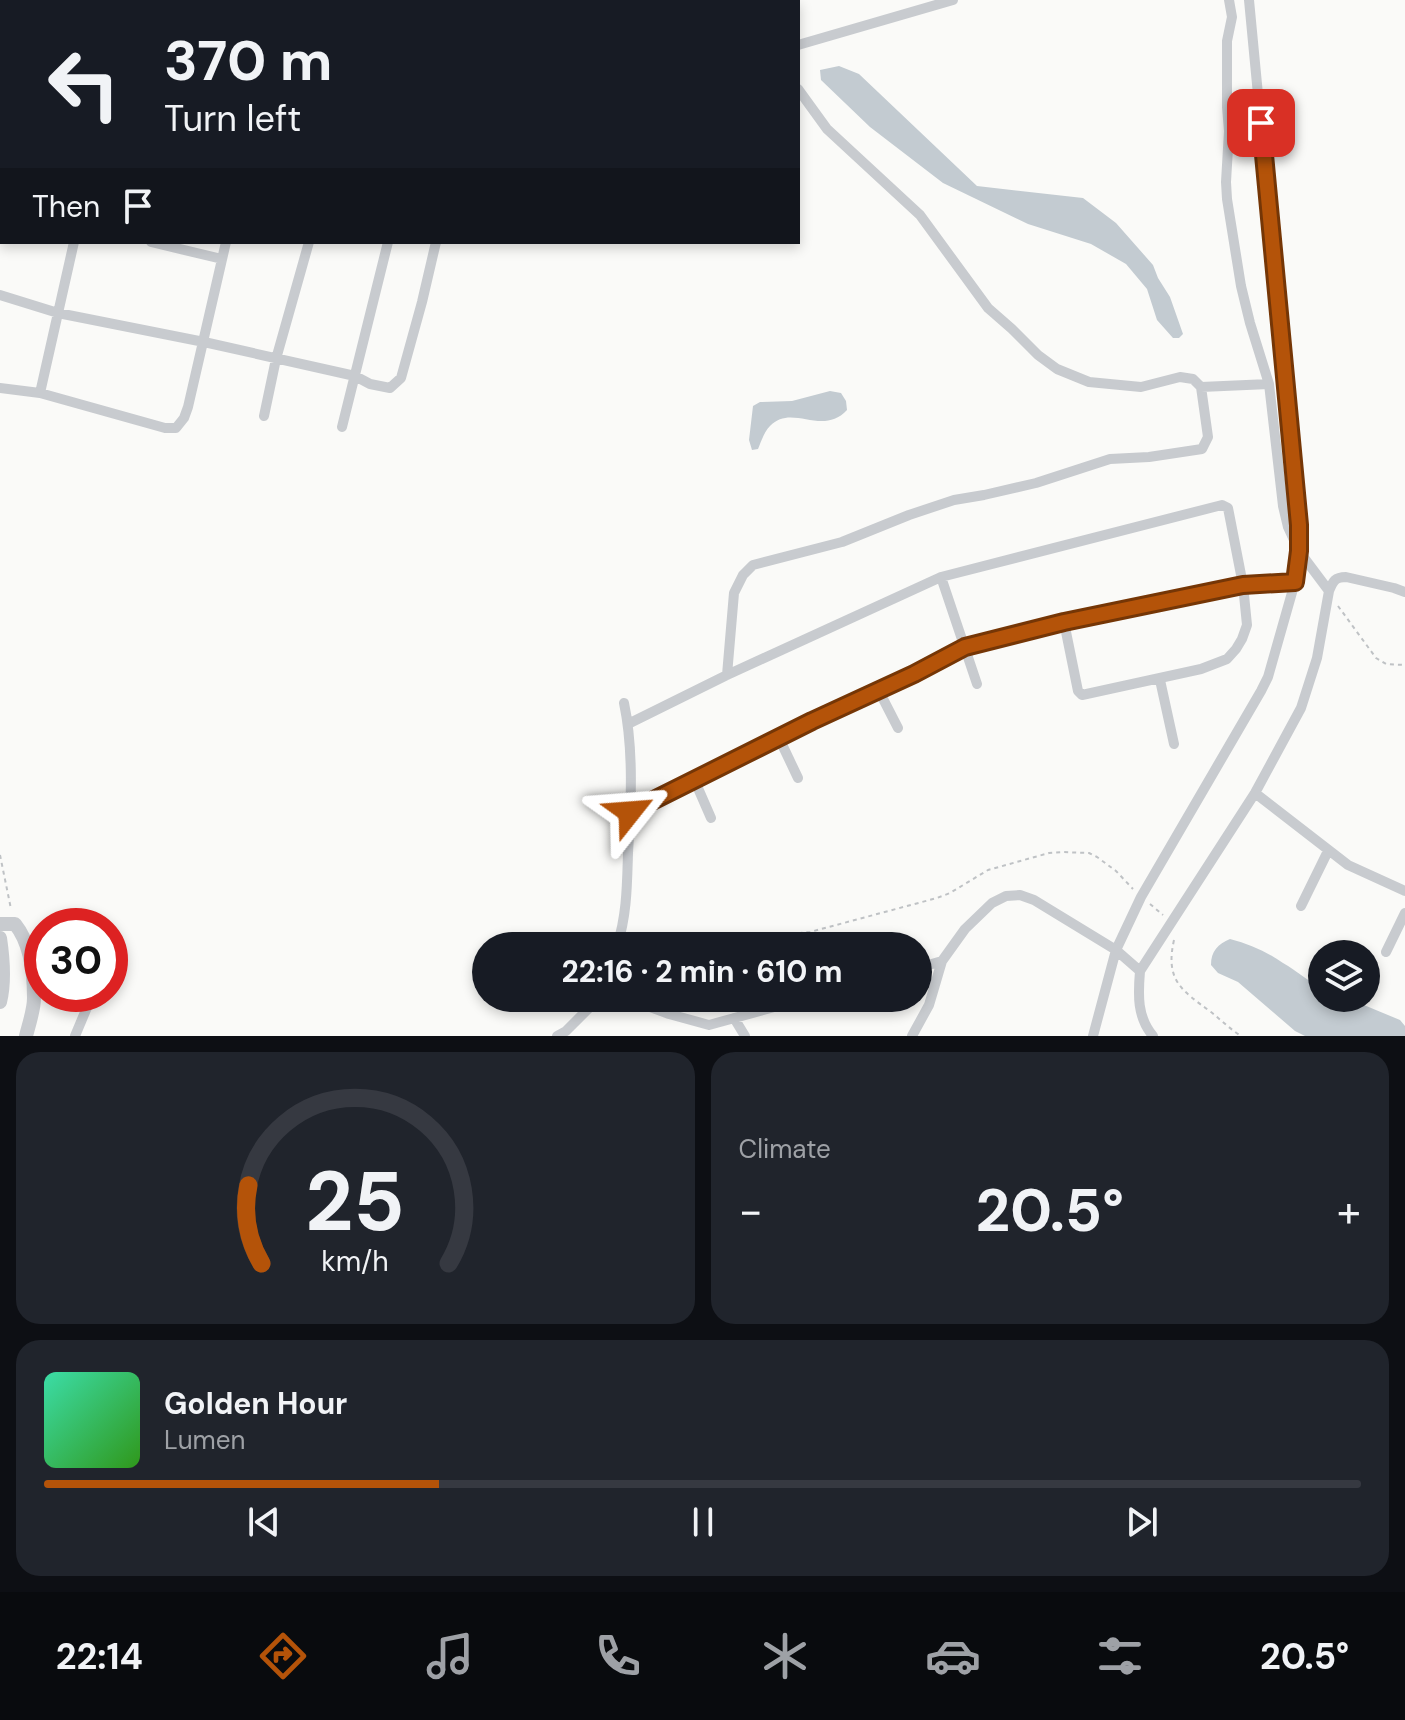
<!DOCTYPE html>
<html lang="en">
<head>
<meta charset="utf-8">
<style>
	body { margin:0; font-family:"DM Sans",sans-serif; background:#20242c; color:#f1f3f6; height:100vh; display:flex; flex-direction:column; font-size:30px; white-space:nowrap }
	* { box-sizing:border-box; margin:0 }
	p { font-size:26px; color:#9ea1a6 }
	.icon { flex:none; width:44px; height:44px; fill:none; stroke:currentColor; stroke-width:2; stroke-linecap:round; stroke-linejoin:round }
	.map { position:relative; height:1036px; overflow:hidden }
	.panel { display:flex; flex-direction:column; gap:16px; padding:16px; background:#0d0f14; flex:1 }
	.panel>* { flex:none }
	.top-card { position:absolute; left:0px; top:0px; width:800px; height:244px; box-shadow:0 4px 12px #0003; background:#171b24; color:#f1f3f6; overflow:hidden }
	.tools { position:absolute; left:1308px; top:940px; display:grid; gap:16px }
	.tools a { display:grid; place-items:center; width:72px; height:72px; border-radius:50%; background:#171b24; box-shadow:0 4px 12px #0003; font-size:40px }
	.speed { position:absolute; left:24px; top:908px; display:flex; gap:16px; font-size:40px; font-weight:700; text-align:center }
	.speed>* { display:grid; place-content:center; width:104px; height:104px; border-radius:50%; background:#171b24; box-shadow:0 4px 12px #0003; line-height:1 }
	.speed .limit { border:12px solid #d22; background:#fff; color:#111 }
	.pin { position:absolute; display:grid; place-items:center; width:68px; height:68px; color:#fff; margin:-34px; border-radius:16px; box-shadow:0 4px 12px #0006 }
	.me { position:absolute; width:88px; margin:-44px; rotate:62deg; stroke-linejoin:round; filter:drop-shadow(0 0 6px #0008) }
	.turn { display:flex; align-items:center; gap:28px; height:168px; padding:0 32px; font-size:36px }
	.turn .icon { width:104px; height:104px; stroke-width:2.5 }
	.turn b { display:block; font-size:56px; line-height:68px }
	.then { display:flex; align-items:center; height:76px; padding:0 32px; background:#0003; gap:16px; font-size:30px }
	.big { font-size:60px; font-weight:700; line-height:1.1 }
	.panel .tile { flex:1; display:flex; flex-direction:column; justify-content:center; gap:12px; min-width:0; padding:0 28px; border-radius:24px; background:#20242c }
	.panel .dial { align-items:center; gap:0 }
	.dial svg { height:208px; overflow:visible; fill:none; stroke:#363941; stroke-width:7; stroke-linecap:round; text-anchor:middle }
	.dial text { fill:#f1f3f6; stroke:none }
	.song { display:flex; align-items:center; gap:24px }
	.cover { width:96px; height:96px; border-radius:12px; background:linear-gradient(135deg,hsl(160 70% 55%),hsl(110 70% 35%)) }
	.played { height:8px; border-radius:4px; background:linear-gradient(90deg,#b45309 30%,#363941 30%) }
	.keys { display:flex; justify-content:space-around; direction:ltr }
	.heat { display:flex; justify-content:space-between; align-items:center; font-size:44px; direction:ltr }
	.panel .tiles { flex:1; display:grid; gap:16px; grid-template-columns:1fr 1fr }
	.tile:last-child { grid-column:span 2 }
	.trip { position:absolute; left:472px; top:932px; width:460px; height:80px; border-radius:40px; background:#171b24; box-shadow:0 4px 12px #0003; font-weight:700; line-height:80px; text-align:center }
	.tab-bar { display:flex; height:128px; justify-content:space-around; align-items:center; background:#090b0e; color:#9ea1a6 }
	.tab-bar .icon { width:56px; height:56px }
	.tab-bar .on { color:#b45309 }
	.tab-bar b { font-size:36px; color:#f1f3f6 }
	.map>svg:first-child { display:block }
	.water { fill:#c3cbd1 }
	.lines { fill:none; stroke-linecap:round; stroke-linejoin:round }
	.path { stroke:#bfc2c5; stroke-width:2; stroke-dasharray:4 4; stroke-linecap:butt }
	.minor { stroke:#c8cbcf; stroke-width:10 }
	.tertiary { stroke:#c8cbcf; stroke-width:14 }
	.route-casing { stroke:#753606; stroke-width:20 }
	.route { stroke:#b45309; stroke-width:14 }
</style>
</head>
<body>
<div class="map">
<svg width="1405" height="1036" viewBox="0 0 1405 1036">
	<rect width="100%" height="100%" fill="#fafaf8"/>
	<!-- water -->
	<path class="water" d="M839 66 859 74 977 186 1083 198 1116 223 1153 265 1158 278 1170 297 1183 334 1179 338H1173L1157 320 1147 289 1126 264 1091 244 1028 224 943 183 870 127 821 80 820 70Z
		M830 391 841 393 846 401 847 410C822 437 792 403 770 426 764 432 761 442 758 449L752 450 749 440 753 406 760 402 792 401Z
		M1230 939C1250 944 1267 952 1283 963 1297 971 1307 981 1322 987V998H1347L1400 1020 1405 1026V1036H1305L1295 1031 1238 982 1218 973 1211 965C1211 951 1218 944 1230 939Z"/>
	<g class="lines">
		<!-- path -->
		<path class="path" d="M437 0 443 2
			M525 0 528 2
			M507 2 516 0
			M1338 606 1376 658 1386 664 1405 665
			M0 855 11 909
			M1150 904 1163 915
			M1174 940C1165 980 1181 990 1211 1012 1221 1020 1230 1029 1241 1036
			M736 946 770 936 810 932 937 898 950 893 988 870 1049 853 1062 852 1089 853 1097 857 1116 871 1133 889"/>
		<!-- minor -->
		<path class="minor" d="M12 0 13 2
			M89 0 92 2
			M156 0 159 2
			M216 0 218 2
			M302 0 304 2
			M351 0V2
			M1229 0 1232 17 1227 41V107L1229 131 1226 182 1227 199 1241 286 1250 323 1269 384 1283 506 1288 527 1299 551 1329 591
			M133 2V0
			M616 2 617 0
			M798 45 953 0
			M798 89 827 129 920 215 988 308 1012 329 1038 355 1057 369 1089 382 1141 387 1180 377 1193 379 1201 387 1269 384
			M0 123 2 124
			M151 242 222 259
			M0 295 58 313 204 342 355 376 370 384 390 388 401 378 422 302 436 242
			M0 388 40 393 165 428H176L184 418 188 407 226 242
			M40 393 74 242
			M264 416 276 359 309 242
			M342 427 388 242
			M941 577 977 684
			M727 675 734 593 743 575 753 565 842 542 909 515 954 500 984 495 1036 483 1110 459 1149 457 1202 449 1208 437 1201 387
			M1160 680 1174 744
			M879 691 898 728
			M628 724 727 675 941 577 1222 505 1228 508 1243 585 1247 625 1242 639 1236 649 1227 659 1201 669 1082 695 1078 691 1064 622
			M779 738 798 778
			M694 779 711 818
			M1255 793 1348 865 1405 891
			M630 812 724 764 914 674 965 647 1064 622 1243 585 1295 582
			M1301 906 1328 851
			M617 946C627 915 627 885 628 853 631 804 634 751 624 703
			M1386 952 1405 913
			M918 968 942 961
			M626 998 669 1014 709 1025 807 998
			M734 1018 745 1036
			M75 1036 88 1005
			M557 1036 566 1031 599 998
			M912 1036 929 1005 942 961 965 929 992 903 1006 896 1020 895 1034 900 1116 950 1140 971
			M1093 1036 1116 950 1141 897 1261 691 1268 677 1295 582 1299 551V525L1249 0
			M1153 1036C1137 1017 1138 995 1140 971L1255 793 1301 708 1317 658 1329 591C1333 581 1335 577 1346 577L1394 588 1405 592"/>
		<!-- tertiary -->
		<path class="tertiary" d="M0 924H15C31 944 34 973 34 998 34 1010 29 1024 26 1036
			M0 938C3 958 5 982 0 1002"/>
	</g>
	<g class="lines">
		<!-- route casing -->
		<g class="route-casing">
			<path id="route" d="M630 812 812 721 914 674 965 647 1064 622 1243 585 1295 582 1299 551V525L1261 123"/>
		</g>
		<!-- route -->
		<use href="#route" class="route"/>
	</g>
</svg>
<div class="tools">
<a><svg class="icon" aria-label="layers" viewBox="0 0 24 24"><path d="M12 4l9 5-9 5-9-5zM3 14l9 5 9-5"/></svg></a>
</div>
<div class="speed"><div class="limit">30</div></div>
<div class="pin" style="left:1261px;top:123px;background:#d93025"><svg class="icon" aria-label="arrive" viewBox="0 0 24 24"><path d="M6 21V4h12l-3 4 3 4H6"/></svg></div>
<svg class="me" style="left:630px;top:812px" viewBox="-20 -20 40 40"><path d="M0-17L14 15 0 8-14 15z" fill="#b45309" stroke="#fff" stroke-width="4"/></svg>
<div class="trip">22:16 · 2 min · 610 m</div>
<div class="top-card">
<div class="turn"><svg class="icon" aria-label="left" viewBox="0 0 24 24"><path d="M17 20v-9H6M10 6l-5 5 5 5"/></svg><div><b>370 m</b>Turn left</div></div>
<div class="then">Then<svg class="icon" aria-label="arrive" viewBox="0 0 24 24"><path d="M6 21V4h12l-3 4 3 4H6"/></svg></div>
</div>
</div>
<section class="panel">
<div class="tiles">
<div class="tile dial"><svg viewBox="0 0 100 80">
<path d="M14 69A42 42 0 1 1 86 69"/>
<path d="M14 69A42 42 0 0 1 9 39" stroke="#b45309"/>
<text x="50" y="56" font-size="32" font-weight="700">25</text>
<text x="50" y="72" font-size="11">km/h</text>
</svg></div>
<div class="tile"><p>Climate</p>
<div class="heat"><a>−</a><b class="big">20.5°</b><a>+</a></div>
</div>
<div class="tile">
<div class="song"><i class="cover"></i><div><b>Golden Hour</b><p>Lumen</p></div></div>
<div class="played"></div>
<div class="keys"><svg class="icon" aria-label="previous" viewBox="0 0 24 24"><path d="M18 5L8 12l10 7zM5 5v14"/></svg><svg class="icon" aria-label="pause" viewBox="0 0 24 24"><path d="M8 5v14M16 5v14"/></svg><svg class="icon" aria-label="next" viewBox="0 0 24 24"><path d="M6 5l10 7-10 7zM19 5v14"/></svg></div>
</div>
</div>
</section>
<nav class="tab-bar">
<b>22:14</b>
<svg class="icon on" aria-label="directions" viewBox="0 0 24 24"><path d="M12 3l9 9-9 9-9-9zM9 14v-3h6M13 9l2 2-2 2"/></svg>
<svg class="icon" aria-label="music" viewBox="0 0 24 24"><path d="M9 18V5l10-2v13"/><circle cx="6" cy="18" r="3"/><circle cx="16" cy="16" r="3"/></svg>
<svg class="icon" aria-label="phone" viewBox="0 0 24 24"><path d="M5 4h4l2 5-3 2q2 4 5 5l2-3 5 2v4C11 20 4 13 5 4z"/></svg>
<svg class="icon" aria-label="climate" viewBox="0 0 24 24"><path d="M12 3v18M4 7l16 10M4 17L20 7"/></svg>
<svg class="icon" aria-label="car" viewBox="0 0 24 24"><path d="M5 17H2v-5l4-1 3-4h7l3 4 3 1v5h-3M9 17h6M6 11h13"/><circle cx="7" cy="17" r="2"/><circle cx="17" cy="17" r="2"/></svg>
<svg class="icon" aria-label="filters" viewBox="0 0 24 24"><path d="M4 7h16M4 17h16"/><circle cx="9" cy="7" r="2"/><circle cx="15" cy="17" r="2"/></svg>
<b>20.5°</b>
</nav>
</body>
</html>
